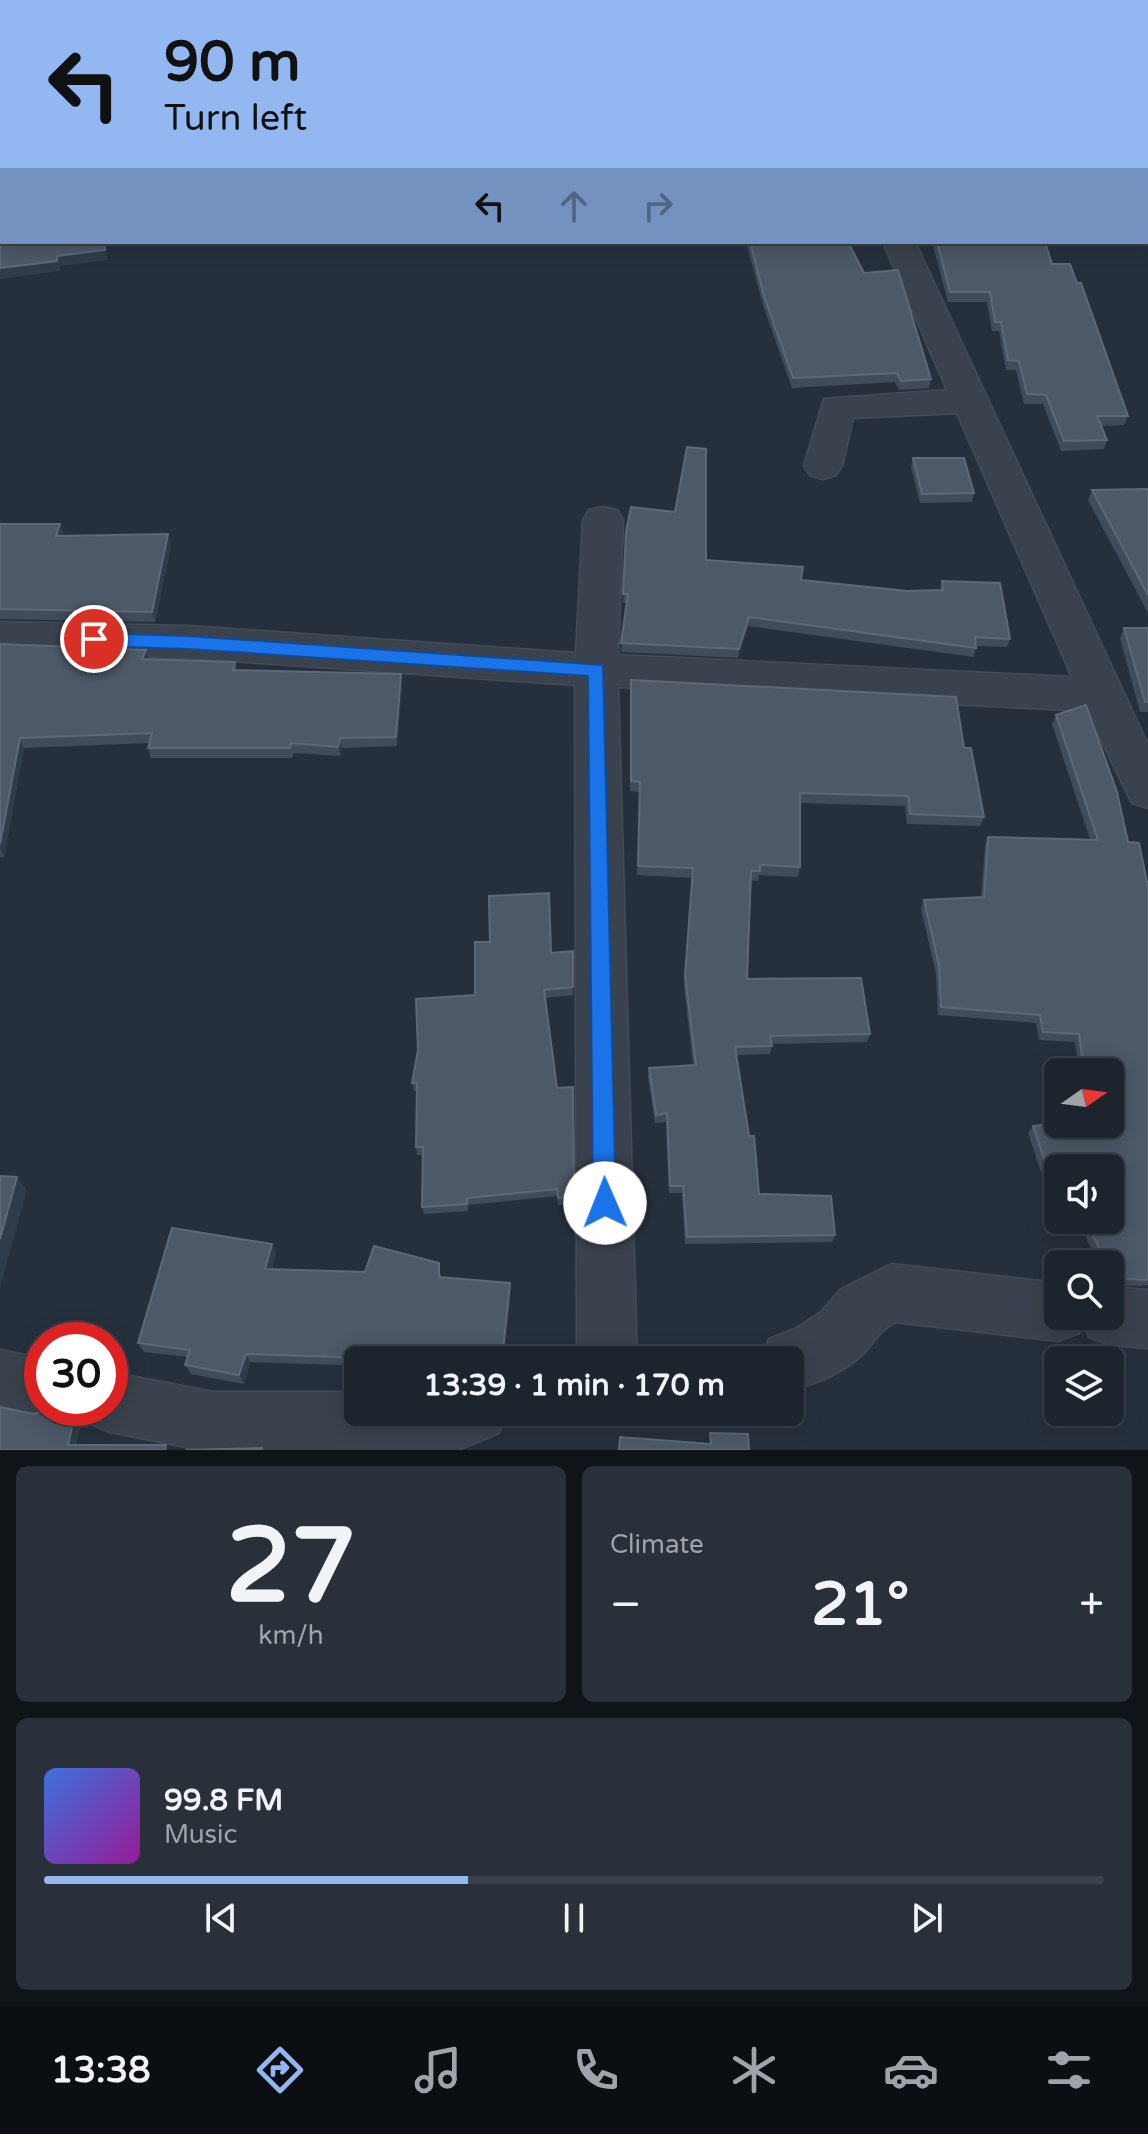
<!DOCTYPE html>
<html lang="en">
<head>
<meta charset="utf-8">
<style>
	body { margin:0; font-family:"Varela Round",sans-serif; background:#29303a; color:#f1f3f6; height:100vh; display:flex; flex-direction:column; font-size:30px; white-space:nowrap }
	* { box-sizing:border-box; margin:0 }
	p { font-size:26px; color:#a0a4aa }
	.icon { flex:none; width:44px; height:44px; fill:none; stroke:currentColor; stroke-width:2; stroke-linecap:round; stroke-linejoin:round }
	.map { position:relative; height:1450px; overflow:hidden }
	.sheet { display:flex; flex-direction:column; gap:16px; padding:16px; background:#0f1419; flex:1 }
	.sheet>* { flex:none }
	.hud { position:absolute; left:0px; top:0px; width:1148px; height:244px; box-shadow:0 4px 20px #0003,0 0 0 2px #3a414a; background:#92b7f1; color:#111; overflow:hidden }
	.needle { width:52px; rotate:76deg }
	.buttons { position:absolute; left:1044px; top:1058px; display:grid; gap:16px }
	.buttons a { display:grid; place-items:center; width:80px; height:80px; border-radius:12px; background:#1c242e; box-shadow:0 4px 20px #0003,0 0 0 2px #3a414a; font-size:40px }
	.speed { position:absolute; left:24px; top:1322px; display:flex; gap:16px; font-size:40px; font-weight:700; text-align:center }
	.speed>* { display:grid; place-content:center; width:104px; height:104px; border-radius:50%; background:#1c242e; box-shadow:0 4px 20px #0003,0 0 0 2px #3a414a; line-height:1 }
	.speed .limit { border:12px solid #d22; background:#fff; color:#111 }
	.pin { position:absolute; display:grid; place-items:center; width:68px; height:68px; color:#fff; margin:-34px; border:4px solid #fff; border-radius:50%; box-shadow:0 2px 8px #0007 }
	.me { position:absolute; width:88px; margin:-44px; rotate:359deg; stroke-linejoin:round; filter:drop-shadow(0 0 6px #0008) }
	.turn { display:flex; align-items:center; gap:28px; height:168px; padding:0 32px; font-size:36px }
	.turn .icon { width:104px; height:104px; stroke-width:2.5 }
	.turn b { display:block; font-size:56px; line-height:68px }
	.lanes { display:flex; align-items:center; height:76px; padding:0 32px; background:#0003; justify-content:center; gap:40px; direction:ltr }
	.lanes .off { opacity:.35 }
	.big { font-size:60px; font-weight:700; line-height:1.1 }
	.sheet .card { flex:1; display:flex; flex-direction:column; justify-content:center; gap:12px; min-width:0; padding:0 28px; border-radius:12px; background:#29303a }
	.sheet .dial { align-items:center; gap:0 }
	.dial b { font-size:104px; line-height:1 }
	.song { display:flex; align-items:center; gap:24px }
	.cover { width:96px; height:96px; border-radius:12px; background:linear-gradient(135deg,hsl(220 70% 55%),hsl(300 70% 35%)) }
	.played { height:8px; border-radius:4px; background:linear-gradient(90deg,#92b7f1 40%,#3a414a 40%) }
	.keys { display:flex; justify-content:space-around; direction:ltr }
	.heat { display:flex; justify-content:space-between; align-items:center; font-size:44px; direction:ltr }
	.sheet .tiles { flex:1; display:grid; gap:16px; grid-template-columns:1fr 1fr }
	.card:last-child { grid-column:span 2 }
	.trip { position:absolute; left:344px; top:1346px; width:460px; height:80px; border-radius:12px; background:#1c242e; box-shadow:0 4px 20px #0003,0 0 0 2px #3a414a; font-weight:700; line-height:80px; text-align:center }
	.tabs { display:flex; height:128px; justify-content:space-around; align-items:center; background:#0b0e12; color:#a0a4aa }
	.tabs .icon { width:56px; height:56px }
	.tabs .selected { color:#92b7f1 }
	.tabs b { font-size:36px; color:#f1f3f6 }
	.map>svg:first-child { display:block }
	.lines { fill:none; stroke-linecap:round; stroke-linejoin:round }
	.street-casing { stroke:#434b56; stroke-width:3 }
	.street { fill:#3a424d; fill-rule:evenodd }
	.wall { fill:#414c5b }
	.shaded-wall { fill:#313c4a }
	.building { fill:#4d5967; stroke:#5e6876; stroke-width:2 }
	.route { fill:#1a73e8; stroke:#114b97; stroke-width:2 }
</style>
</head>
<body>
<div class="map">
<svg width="1148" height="1450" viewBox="0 0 1148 1450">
	<rect width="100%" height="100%" fill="#26303d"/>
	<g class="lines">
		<!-- street casing -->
		<g class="street-casing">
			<path id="street" d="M883 242H915L1148 745V808L1132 803 1087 711 618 687 637 1360H577L575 685 188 658 0 652V622L188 626 576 653 583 520 589 510 603 507 617 510 623 520 618 655 1072 677 957 413 853 418 842 466 836 475 823 479 810 475 804 466 824 399 947 390Z
				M892 1264 1058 1283V1316H1110V1287L1148 1290V1348L1110 1345 1089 1337 1083 1321 1079 1333 1058 1341 895 1322C880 1330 875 1341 864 1353 845 1372 816 1385 790 1390V1360H760L769 1339 795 1329 821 1312 841 1289Z
				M0 1350 42 1358V1408L63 1409 42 1418 0 1410Z
				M110 1372 213 1392H358V1412H508L499 1433 458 1450H201L110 1432 89 1423 82 1408H110Z"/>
		</g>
		<!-- street -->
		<use href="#street" class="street"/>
	</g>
	<!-- wall -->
	<path class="wall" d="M746 242H848L864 273 931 379 929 388 899 390 895 382 792 388 763 305Z
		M932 242H1045L1052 264 1128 416 1124 425 1101 426 1107 440 1104 449 1061 451 1043 404H1024L1016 370H1006L999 331H992L987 302H948Z
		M913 458 974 493 972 502 920 503 911 467Z
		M1148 489V613L1088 500 1092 490Z
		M0 524 64 534 63 536 171 545 155 622 0 619Z
		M626 532 706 560 801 580 907 591H939L942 581 1010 639 1007 647 976 646 974 657 748 626 738 658 621 652 627 603H623Z
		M1124 628H1148V712H1140L1120 638Z
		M0 644 146 650 149 660 235 662 237 670 402 684 397 746 342 748 340 756 294 753 292 758H151L148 748 149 743 24 748 4 857H0Z
		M630 691 964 748 984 817 980 826 907 824 905 806 800 803V867L798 877 759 875 758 881 750 880 747 979 870 1034 867 1042 772 1044 770 1054 736 1055 749 1136 759 1194 835 1235 832 1242 685 1244 682 1193H669L666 1122 655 1123 648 1077 649 1068 693 1065 684 985 692 878 637 875 639 792 630 791Z
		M1056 715 1128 842 1148 887V1285L1140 1286 1110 1285V1264H1099L1087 1240 1080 1220H1110V1168H1058V1170L1041 1172 1028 1133 1033 1126 1110 1124V1072H1079L1075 1042 1039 1040 1036 1023 938 1015 936 974 921 909 924 900 981 897 985 846 988 837 1090 839 1052 724Z
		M573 951V995L545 998 557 1088 573 1087 574 1204 558 1205 557 1196 468 1205V1211L424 1214 422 1207 423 1155H417L416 1147 417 1091H414L412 1083 475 995 551 953Z
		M272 1244 276 1254 272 1269 365 1272 439 1263 441 1277 510 1283 511 1292 358 1360V1370L341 1365 250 1362 244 1384 191 1374 185 1365 188 1357 144 1352 138 1343Z"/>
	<!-- shaded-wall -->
	<path class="shaded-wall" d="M104 242H106L108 260 60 266V271L0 279V268L57 256Z
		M60 524 64 534 60 546 56 536Z
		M168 534 171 545 155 622 152 612Z
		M749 617 748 626 738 658 739 649Z
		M146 650 149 660 142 659Z
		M401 674 402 684 397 746 396 737Z
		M20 738 24 748 4 857 0 849V844Z
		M340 738 342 748 340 756 338 747Z
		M17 1177 27 1190 0 1287V1239Z
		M272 1244 276 1254 270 1279 265 1269Z
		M510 1283 511 1292 504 1360H502Z
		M246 1354 250 1362 244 1384 239 1375Z
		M76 1409 83 1417 75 1450 68 1445Z"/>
	<!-- building -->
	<path class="building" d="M190 0H499V2H189Z
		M619 0H922L923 2H620Z
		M0 188H2V242H104L105 250 57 256V261L0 268Z
		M750 242H848L864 273 898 270 931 379 901 381 897 373 793 378 764 296Z
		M937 242H1045L1052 264H1070L1077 283H1081L1128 416H1097L1107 440 1064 441 1046 395 1027 394 1019 361 1008 360 1001 322H995L990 292H950Z
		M687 447 706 449V560L803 567 801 580 907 591 943 590 942 581 1000 583 1010 639 975 637 976 648 749 617 739 649 621 643 628 594H623L626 532 631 507 675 512Z
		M913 458H964L974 493 922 494Z
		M1148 489V595L1092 490Z
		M0 524H60L56 536 168 534 152 612 0 609Z
		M1124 628H1148V702H1145Z
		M0 644 146 650 142 659 235 662 233 670 401 674 396 737 340 738 338 747 291 743 290 748H148L152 733 20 738 0 844Z
		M631 680 956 697 964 748H971L984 817 910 814 908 796 800 793V867L760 865V871H751L747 979 861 978 870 1034 770 1036 772 1046 735 1047 749 1136H754L759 1194 831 1196 835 1235 687 1237 683 1186H670L667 1113 656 1115 649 1068 696 1065 685 976 693 868 638 866 640 782 631 781Z
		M1086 705 1117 792 1128 842 1139 843 1148 887V1279L1146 1280 1114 1278 1110 1270V1264H1107L1092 1234 1087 1220H1110V1168H1069L1067 1162 1046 1165 1033 1126 1058 1123V1124H1110V1072H1084L1079 1034 1043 1032 1040 1015 941 1007 939 966 924 900 984 897 988 837 1098 840 1056 715Z
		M549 893 551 953 573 951V987L544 990 557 1088 573 1087 574 1197 558 1198 557 1189 467 1198V1204L422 1207 423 1147H416L417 1083H412L418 1050 416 999 475 995V942H490L489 896Z
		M0 1176 17 1177 0 1239Z
		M172 1228 272 1244 265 1269 365 1272 374 1246 439 1263V1277L510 1283 502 1360H358V1363L338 1357 246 1354 239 1375 185 1365 190 1350 138 1343Z
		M0 1407 34 1414 48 1408 76 1409 68 1445H166L165 1450H0Z
		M710 1433 748 1434 749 1450H619L620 1437 711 1444Z
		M262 1448V1450H186Z"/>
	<!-- route -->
	<path class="route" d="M94 633 188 636 603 665 616 1203 613 1211 605 1214 596 1211 593 1203 588 676 188 649 94 646 85 639Z"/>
</svg>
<div class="buttons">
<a><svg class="needle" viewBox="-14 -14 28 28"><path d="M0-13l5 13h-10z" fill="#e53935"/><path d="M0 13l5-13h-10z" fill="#a0a4aa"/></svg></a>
<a><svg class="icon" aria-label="sound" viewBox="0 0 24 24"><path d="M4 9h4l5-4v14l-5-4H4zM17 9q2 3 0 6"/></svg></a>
<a><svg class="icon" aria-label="search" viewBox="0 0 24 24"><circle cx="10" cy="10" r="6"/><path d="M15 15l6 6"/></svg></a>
<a><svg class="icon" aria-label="layers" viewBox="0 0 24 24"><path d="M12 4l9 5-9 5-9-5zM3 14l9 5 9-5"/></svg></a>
</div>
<div class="speed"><div class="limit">30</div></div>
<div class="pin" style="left:94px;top:639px;background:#d93025"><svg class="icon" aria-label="arrive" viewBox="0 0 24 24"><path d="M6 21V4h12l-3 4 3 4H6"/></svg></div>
<svg class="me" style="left:605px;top:1203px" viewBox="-20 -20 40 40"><circle r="19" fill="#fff"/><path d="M0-13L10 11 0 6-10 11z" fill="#1a73e8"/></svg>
<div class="trip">13:39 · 1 min · 170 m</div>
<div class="hud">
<div class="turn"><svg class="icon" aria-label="left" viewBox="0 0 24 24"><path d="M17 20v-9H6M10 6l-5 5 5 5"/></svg><div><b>90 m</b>Turn left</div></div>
<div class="lanes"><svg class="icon" aria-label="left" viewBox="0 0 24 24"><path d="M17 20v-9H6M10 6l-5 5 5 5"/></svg><svg class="icon off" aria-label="ahead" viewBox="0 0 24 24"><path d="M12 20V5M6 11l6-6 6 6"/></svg><svg class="icon off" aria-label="right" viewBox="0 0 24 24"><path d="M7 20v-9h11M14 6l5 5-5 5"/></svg></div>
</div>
</div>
<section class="sheet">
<div class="tiles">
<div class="card dial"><b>27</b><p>km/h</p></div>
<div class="card"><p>Climate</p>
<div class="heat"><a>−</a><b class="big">21°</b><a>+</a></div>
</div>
<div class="card">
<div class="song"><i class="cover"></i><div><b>99.8 FM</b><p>Music</p></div></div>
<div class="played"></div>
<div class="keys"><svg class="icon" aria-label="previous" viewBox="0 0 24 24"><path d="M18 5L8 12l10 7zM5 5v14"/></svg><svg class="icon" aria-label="pause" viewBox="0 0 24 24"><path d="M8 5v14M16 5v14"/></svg><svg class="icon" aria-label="next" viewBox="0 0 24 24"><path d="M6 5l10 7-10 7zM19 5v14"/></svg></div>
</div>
</div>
</section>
<nav class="tabs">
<b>13:38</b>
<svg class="icon selected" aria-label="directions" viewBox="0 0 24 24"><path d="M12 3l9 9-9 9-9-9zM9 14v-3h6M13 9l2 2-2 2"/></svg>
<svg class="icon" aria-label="music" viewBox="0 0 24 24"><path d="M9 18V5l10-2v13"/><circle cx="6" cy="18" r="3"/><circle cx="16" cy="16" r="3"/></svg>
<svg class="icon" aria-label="phone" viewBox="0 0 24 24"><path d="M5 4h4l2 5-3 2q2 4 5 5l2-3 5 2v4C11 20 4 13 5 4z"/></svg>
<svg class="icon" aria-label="climate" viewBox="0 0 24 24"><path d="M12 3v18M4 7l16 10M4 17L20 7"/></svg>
<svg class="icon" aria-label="car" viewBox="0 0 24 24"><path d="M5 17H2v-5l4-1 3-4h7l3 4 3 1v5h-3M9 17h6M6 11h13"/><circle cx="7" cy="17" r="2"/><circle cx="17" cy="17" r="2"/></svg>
<svg class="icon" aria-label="filters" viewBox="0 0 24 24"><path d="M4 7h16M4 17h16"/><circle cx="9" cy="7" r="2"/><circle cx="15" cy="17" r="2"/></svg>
</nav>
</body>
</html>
